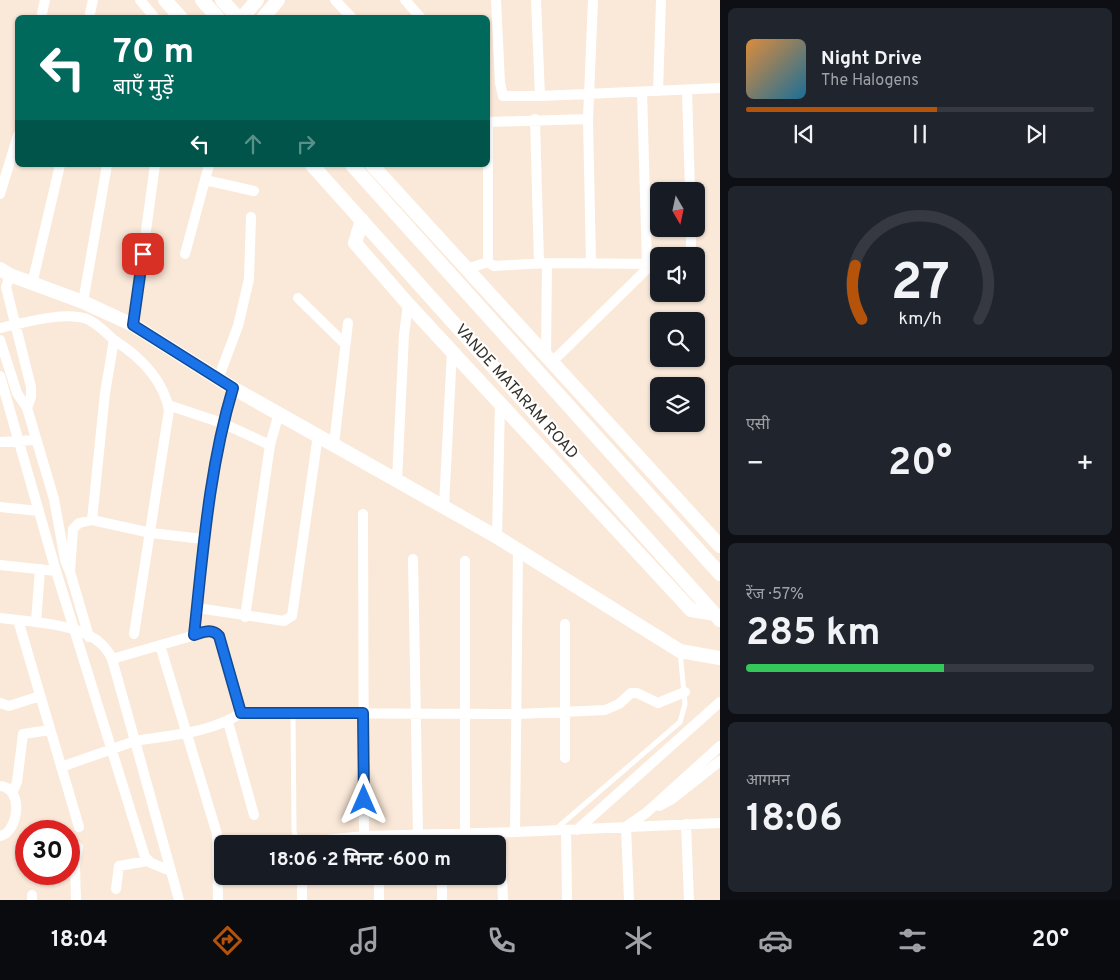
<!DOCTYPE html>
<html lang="hi">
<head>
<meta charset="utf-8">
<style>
	body { margin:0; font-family:Overpass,"Noto Sans Devanagari",sans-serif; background:#20242c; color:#f1f3f6; height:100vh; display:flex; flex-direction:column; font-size:19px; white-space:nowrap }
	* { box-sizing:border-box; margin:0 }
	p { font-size:16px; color:#9ea1a6 }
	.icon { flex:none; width:28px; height:28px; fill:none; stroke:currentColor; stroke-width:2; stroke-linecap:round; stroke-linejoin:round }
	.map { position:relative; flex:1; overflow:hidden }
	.side { display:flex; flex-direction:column; gap:8px; padding:8px; background:#0d0f14; width:400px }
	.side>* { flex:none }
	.hud { position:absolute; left:15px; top:15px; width:475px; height:152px; border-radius:8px; box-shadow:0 1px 4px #0004; background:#00695c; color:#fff; overflow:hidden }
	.needle { width:32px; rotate:171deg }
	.controls { position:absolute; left:650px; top:182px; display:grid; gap:10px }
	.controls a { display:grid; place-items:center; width:55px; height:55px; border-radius:8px; background:#171b24; box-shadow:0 1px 4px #0004; font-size:25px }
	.speed { position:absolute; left:15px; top:820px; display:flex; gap:10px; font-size:25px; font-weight:700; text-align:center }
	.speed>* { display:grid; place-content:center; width:65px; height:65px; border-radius:50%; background:#171b24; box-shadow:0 1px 4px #0004; line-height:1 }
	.speed .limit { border:8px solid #d22; background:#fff; color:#111 }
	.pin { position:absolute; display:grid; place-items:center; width:42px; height:42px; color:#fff; margin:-21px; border-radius:10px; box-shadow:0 2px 8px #0006 }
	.me { position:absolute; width:55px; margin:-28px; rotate:0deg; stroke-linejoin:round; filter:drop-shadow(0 0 4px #0008) }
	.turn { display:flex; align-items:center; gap:18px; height:105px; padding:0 15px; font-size:22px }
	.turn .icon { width:65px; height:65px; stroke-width:2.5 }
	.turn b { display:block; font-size:35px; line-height:42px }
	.lanes { display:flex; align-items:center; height:48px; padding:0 15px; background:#0003; justify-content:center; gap:25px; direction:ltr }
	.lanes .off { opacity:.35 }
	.big { font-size:38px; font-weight:700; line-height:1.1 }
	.side .widget { flex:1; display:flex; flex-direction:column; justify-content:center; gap:8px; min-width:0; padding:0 18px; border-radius:8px; background:#20242c }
	.side .dial { align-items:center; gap:0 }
	.dial svg { height:130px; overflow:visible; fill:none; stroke:#363941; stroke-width:7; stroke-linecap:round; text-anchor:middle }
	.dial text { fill:#f1f3f6; stroke:none }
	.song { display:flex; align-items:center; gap:15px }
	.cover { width:60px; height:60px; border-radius:8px; background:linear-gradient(135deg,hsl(30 70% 55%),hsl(200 70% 35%)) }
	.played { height:5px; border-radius:2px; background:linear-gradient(90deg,#b45309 55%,#363941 55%) }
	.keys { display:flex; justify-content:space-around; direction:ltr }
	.heat { display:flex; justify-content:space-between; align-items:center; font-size:28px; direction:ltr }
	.charge { height:8px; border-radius:4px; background:linear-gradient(90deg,#34c759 57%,#363941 0) }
	.trip { position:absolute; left:214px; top:835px; width:292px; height:50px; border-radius:8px; background:#171b24; box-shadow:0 1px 4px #0004; font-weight:700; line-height:50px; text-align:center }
	.dock { display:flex; height:80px; justify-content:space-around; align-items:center; background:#090b0e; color:#9ea1a6 }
	.dock .icon { width:35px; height:35px }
	.dock .on { color:#b45309 }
	.dock b { font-size:22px; color:#f1f3f6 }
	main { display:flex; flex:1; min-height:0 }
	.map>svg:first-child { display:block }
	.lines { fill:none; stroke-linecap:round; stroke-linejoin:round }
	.lane { stroke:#fff; stroke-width:5 }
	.street { stroke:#fff; stroke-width:10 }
	.secondary { stroke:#fff; stroke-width:14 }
	.route-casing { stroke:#114b97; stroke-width:12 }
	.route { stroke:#1a73e8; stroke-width:9 }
	.labels { text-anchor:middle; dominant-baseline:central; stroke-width:4; stroke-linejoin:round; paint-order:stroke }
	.street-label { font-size:16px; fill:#352f29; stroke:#fff }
</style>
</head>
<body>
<main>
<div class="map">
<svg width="720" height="900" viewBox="0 0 720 900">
	<rect width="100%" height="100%" fill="#fae9d9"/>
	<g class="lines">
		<!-- lane -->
		<path class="lane" d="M293 713 294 831 297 842 301 844
			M557 828 680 722 685 704 680 651"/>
		<!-- street -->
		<path class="street" d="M140 0 155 18
			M335 0 352 18
			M405 0 421 18
			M496 0 500 83 503 96H540
			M536 0 540 96 720 88
			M41 18 45 0
			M89 18 93 0
			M687 90 690 191
			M658 91 661 0
			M642 92 647 264
			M535 119 539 263
			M588 119 591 263
			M488 122 588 119 593 0
			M488 157V262L494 266 547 263 659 264
			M488 158V122
			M205 180 254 191
			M0 194 18 135
			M691 229V256
			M185 254 209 165
			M467 269 488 262
			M10 275 6 287 31 387V397L27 408 54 499 65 560 70 572
			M32 284 60 165
			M298 298 345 344
			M83 302 107 165
			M133 325 155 165
			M0 328C23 323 67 310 89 320 99 325 106 333 114 340L105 393 92 520
			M0 340 17 393 27 408
			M114 340C139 356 163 379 169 410L134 634
			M546 356 547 263
			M552 362 652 264
			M0 376 56 571 145 857 151 863 171 871
			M218 379 238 326 249 279 251 217
			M168 405 222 423 270 445
			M0 442 35 440
			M334 444 348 323
			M397 480 404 335 408 304
			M444 506 452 350
			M0 507 39 511
			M363 514 364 836
			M497 537 500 403
			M413 559 418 834
			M0 565 56 571
			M197 608 284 621 292 616 318 435
			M245 617 270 445 279 413
			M0 618 18 620 79 827
			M18 620C50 624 98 626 112 659L135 741 61 767
			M36 622 40 569
			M565 624V758
			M194 635C204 552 209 468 233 388
			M89 637 70 572 73 529 79 523 92 520 151 533 203 539
			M160 645 217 834 218 900
			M112 659 209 631 215 632 219 636 241 713
			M0 703 9 706 40 696
			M228 722 254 815
			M0 786C25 788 18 833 0 836
			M13 791 17 782 23 734 50 730
			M659 806 672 799 720 761
			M686 824 689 900
			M627 826 646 813 720 746
			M626 827 629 900
			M566 830 567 900
			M577 830 720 702
			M515 832 518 550
			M465 833V561
			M500 833 503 900
			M309 844 316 841 364 836 515 832 720 823
			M379 876V900
			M116 889 119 866 147 861
			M32 895V900
			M76 900 75 866 78 847
			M179 900 135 741C170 735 211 733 241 713L518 714 605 710 619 704 631 693H637L658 703 685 692
			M302 900V876
			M442 900V876"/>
		<!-- secondary -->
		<path class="secondary" d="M165 0 181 18
			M202 0 218 18
			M222 0 238 18
			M242 18 257 0
			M263 18 278 0
			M312 165 720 620
			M352 165 720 574
			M372 165 720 546
			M362 220 355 243 408 304 691 610 715 614
			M0 269 10 275 83 302 133 325 233 388 497 537 680 651 720 658"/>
	</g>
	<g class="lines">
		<!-- route casing -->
		<g class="route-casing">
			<path id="route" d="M143 254 133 325 233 388C209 468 203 552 194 635 204 632 212 628 219 636L241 713H363L364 800"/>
		</g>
		<!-- route -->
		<use href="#route" class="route"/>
	</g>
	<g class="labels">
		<!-- street labels -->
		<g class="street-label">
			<text transform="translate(516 392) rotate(48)">VANDE MATARAM ROAD</text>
		</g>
	</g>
</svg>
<div class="controls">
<a><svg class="needle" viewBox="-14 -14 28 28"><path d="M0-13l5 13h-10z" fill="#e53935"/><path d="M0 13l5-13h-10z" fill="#9ea1a6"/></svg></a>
<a><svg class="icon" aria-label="sound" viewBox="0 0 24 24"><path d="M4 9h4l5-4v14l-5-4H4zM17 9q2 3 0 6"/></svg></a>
<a><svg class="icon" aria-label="search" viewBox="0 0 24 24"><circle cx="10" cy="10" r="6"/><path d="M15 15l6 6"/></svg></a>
<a><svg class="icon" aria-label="layers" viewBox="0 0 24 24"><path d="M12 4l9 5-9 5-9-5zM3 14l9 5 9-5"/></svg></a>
</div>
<div class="speed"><div class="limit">30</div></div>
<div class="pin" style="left:143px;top:254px;background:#d93025"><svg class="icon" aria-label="arrive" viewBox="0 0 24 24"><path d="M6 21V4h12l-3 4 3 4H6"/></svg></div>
<svg class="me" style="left:364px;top:800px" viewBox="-20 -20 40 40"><path d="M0-17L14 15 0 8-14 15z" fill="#1a73e8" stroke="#fff" stroke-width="4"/></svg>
<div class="trip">18:06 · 2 मिनट · 600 m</div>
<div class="hud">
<div class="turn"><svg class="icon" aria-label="left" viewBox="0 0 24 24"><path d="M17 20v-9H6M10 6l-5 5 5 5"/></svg><div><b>70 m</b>बाएँ मुड़ें</div></div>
<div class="lanes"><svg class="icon" aria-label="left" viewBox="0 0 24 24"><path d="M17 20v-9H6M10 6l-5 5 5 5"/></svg><svg class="icon off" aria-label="ahead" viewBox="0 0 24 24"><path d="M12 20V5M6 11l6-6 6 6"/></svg><svg class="icon off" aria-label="right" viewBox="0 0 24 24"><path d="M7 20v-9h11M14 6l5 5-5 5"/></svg></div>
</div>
</div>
<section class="side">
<div class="widget">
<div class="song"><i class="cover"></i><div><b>Night Drive</b><p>The Halogens</p></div></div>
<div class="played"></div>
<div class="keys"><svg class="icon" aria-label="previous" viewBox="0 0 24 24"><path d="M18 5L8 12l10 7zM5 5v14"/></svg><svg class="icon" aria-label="pause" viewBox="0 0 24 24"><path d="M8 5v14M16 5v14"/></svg><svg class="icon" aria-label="next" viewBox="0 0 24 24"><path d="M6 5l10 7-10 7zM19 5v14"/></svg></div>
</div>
<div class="widget dial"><svg viewBox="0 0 100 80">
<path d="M14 69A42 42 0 1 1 86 69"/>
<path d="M14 69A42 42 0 0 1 10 36" stroke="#b45309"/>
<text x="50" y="56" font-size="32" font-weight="700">27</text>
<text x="50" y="72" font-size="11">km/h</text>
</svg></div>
<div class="widget"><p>एसी</p>
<div class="heat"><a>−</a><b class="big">20°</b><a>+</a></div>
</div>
<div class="widget"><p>रेंज · 57%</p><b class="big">285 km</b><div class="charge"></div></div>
<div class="widget"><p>आगमन</p><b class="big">18:06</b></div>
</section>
</main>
<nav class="dock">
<b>18:04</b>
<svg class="icon on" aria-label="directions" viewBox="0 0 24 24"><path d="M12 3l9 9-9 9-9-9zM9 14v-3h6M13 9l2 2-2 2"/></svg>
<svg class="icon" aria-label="music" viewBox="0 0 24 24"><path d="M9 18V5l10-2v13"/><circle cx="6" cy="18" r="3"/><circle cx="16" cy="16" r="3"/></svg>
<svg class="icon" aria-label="phone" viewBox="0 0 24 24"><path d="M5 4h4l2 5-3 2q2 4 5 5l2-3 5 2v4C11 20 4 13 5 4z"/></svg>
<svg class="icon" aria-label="climate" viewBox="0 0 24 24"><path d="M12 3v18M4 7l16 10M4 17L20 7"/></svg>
<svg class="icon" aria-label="car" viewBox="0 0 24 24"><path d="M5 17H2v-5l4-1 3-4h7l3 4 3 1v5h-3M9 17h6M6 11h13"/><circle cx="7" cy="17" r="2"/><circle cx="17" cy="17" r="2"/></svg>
<svg class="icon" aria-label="filters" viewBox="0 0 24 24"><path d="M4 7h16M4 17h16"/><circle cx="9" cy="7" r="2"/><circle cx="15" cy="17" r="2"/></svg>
<b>20°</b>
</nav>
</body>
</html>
